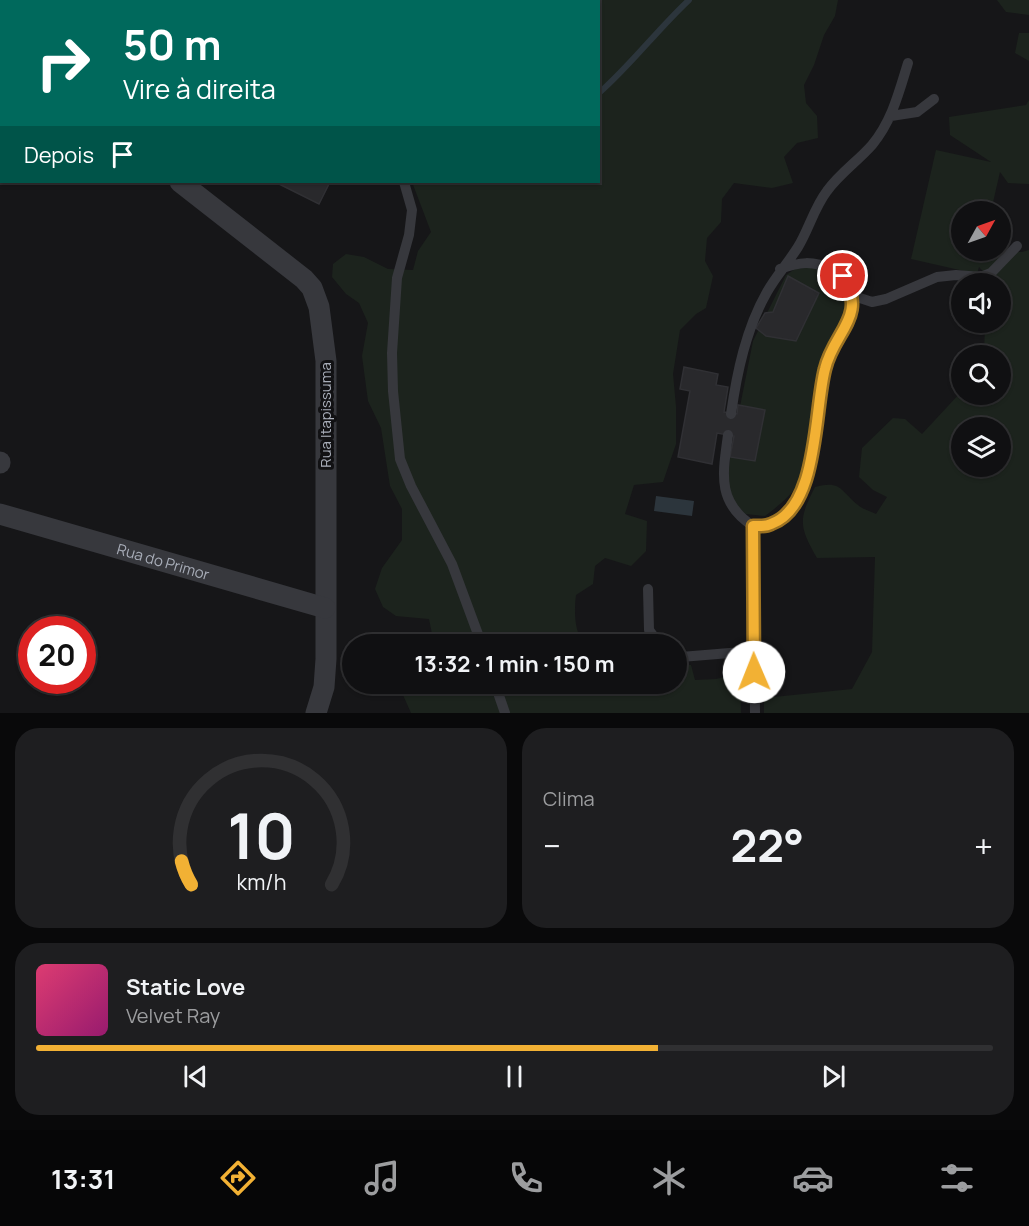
<!DOCTYPE html>
<html lang="pt">
<head>
<meta charset="utf-8">
<style>
	body { margin:0; font-family:Manrope,sans-serif; background:#1e1e20; color:#f1f3f6; height:100vh; display:flex; flex-direction:column; font-size:22px; white-space:nowrap }
	* { box-sizing:border-box; margin:0 }
	p { font-size:20px; color:#9c9d9f }
	.icon { flex:none; width:33px; height:33px; fill:none; stroke:currentColor; stroke-width:2; stroke-linecap:round; stroke-linejoin:round }
	.map { position:relative; height:713px; overflow:hidden }
	.panel { display:flex; flex-direction:column; gap:15px; padding:15px; background:#09090a; flex:1 }
	.panel>* { flex:none }
	.banner { position:absolute; left:0px; top:0px; width:600px; height:183px; box-shadow:0 2px 4px #0004,0 0 0 2px #303032; background:#00695c; color:#fff; overflow:hidden }
	.needle { width:39px; rotate:50deg }
	.tools { position:absolute; left:951px; top:201px; display:grid; gap:12px }
	.tools a { display:grid; place-items:center; width:60px; height:60px; border-radius:50%; background:#101012; box-shadow:0 2px 4px #0004,0 0 0 2px #303032; font-size:30px }
	.speed { position:absolute; left:18px; top:616px; display:flex; gap:12px; font-size:30px; font-weight:700; text-align:center }
	.speed>* { display:grid; place-content:center; width:78px; height:78px; border-radius:50%; background:#101012; box-shadow:0 2px 4px #0004,0 0 0 2px #303032; line-height:1 }
	.speed .limit { border:9px solid #d22; background:#fff; color:#111 }
	.pin { position:absolute; display:grid; place-items:center; width:51px; height:51px; color:#fff; margin:-26px; border:3px solid #fff; border-radius:50%; box-shadow:0 2px 6px #0007 }
	.me { position:absolute; width:66px; margin:-33px; rotate:359deg; stroke-linejoin:round; filter:drop-shadow(0 0 4px #0008) }
	.turn { display:flex; align-items:center; gap:21px; height:126px; padding:0 24px; font-size:27px }
	.turn .icon { width:78px; height:78px; stroke-width:2.5 }
	.turn b { display:block; font-size:42px; line-height:51px }
	.then { display:flex; align-items:center; height:57px; padding:0 24px; background:#0003; gap:12px; font-size:22px }
	.big { font-size:45px; font-weight:700; line-height:1.1 }
	.panel .card { flex:1; display:flex; flex-direction:column; justify-content:center; gap:9px; min-width:0; padding:0 21px; border-radius:24px; background:#1e1e20 }
	.panel .dial { align-items:center; gap:0 }
	.dial svg { height:156px; overflow:visible; fill:none; stroke:#303032; stroke-width:7; stroke-linecap:round; text-anchor:middle }
	.dial text { fill:#f1f3f6; stroke:none }
	.song { display:flex; align-items:center; gap:18px }
	.cover { width:72px; height:72px; border-radius:9px; background:linear-gradient(135deg,hsl(340 70% 55%),hsl(320 70% 35%)) }
	.played { height:6px; border-radius:3px; background:linear-gradient(90deg,#f2b134 65%,#303032 65%) }
	.keys { display:flex; justify-content:space-around; direction:ltr }
	.heat { display:flex; justify-content:space-between; align-items:center; font-size:33px; direction:ltr }
	.panel .tiles { flex:1; display:grid; gap:15px; grid-template-columns:1fr 1fr }
	.card:last-child { grid-column:span 2 }
	.trip { position:absolute; left:342px; top:634px; width:345px; height:60px; border-radius:30px; background:#101012; box-shadow:0 2px 4px #0004,0 0 0 2px #303032; font-weight:700; line-height:60px; text-align:center }
	.dock { display:flex; height:96px; justify-content:space-around; align-items:center; background:#060607; color:#9c9d9f }
	.dock .icon { width:42px; height:42px }
	.dock .selected { color:#f2b134 }
	.dock b { font-size:27px; color:#f1f3f6 }
	.map>svg:first-child { display:block }
	.green { fill:#1c231d; fill-rule:evenodd }
	.water { fill:#2c353c }
	.lines { fill:none; stroke-linecap:round; stroke-linejoin:round }
	.stream { stroke:#2c353c; stroke-width:6 }
	.building { fill:#29292c; stroke:#303034; stroke-width:1.5 }
	.service { stroke:#37383d; stroke-width:10 }
	.minor { stroke:#37383d; stroke-width:21 }
	.route-casing { stroke:#9d7322; stroke-width:15 }
	.route { stroke:#f2b134; stroke-width:10 }
	.labels { text-anchor:middle; dominant-baseline:central; stroke-width:6; stroke-linejoin:round; paint-order:stroke }
	.street-label { font-size:15px; fill:#a8adb8; stroke:#111113 }
</style>
</head>
<body>
<div class="map">
<svg width="1029" height="713" viewBox="0 0 1029 713">
	<rect width="100%" height="100%" fill="#161618"/>
	<!-- green -->
	<path class="green" d="M303 0H838L835 16 824 35 814 65 804 85 806 103 817 116 818 138 797 143 784 157 793 183 772 188 734 183 722 199 721 222 707 238 705 261 713 276 706 308 696 314 680 330 673 374 676 407V444L663 482 634 485 625 514 647 521 646 551 631 566 605 558 595 566 593 584 576 595C574 611 574 633 585 645H438L432 634 429 619 396 616 383 607 375 589 382 568 402 540V509L390 486 381 428 368 401 362 356 368 323 359 303 346 294 332 277 333 264 346 254 364 257 388 269 413 270 418 251 431 232 412 182H598V2H302Z
		M997 0H1029V15L1006 12Z
		M1019 33H1029V61L1015 53Z
		M1029 100V184L1008 183 1000 172 991 211 962 212V250L1022 252 1029 250V713H764V698L852 689 872 652 875 557 817 558C799 526 798 520 815 487 842 480 840 491 858 505 862 509 870 511 876 514L887 497 873 490 859 477 862 448 893 418 905 419 922 434 961 392 962 394H1000V356L984 355 985 323 1000 322V284L990 283V279L979 267 977 274 911 259 936 150 991 162 950 135 949 117 1026 105ZM962 428H1000V466H962Z
		M815 267C825 271 844 280 847 292 853 312 823 349 817 372 807 407 814 446 800 480 794 494 777 507 765 516L746 514 737 508 729 494 728 482 730 457 753 341 786 275 795 269Z
		M677 664 691 665 695 680 716 679 740 673 741 713H411L399 686 415 687 421 684H676Z"/>
	<!-- water -->
	<path class="water" d="M656 496 694 501 692 516 654 511Z"/>
	<g class="lines">
		<!-- stream -->
		<path class="stream" d="M335 2 336 0
			M598 94C631 65 657 30 689 0"/>
	</g>
	<!-- building -->
	<path class="building" d="M275 182H330L319 204Z
		M788 276 819 293 796 341 766 336 756 328 765 313 773 312Z
		M684 367 718 374 716 385 728 387 724 412 737 414 738 405 765 410 755 461 730 457 734 436 717 433 712 464 678 457 690 391 680 389Z"/>
	<g class="lines">
		<!-- service -->
		<path class="service" d="M891 116 917 112 934 99
			M404 182 412 210 409 235 397 278 392 353 393 391 400 459 411 486 452 564 482 645
			M851 295 872 302 886 299 937 277 956 275 981 277 991 273 1017 246
			M731 414C737 372 746 329 767 292 776 276 788 263 798 247 809 229 814 208 827 191 840 173 858 161 872 145 892 121 899 92 908 63
			M728 435C723 473 716 502 753 526 758 526 765 526 771 524 818 507 815 411 824 370 831 343 857 322 851 294 848 282 843 276 832 270 813 260 799 262 780 269
			M753 526 755 713
			M648 589 649 630 660 645
			M676 656 681 657 754 651
			M495 684 505 713"/>
		<!-- minor -->
		<g class="minor">
			<path d="M119 2 120 0"/>
			<path d="M0 122 2 121"/>
			<path d="M180 182 304 279 312 288 319 307 326 361V659L324 687 316 713"/>
			<path d="M0 463V462"/>
			<path id="s1" d="M0 514 325 608"/>
		</g>
	</g>
	<g class="lines">
		<!-- route casing -->
		<g class="route-casing">
			<path id="route" d="M754 672 753 526C758 526 765 527 771 524 819 507 814 410 825 369 834 331 868 317 843 276"/>
		</g>
		<!-- route -->
		<use href="#route" class="route"/>
	</g>
	<g class="labels">
		<!-- street labels -->
		<g class="street-label">
			<text transform="translate(325 415) rotate(-90)">Rua Itapissuma</text>
			<text stroke="none"><textPath href="#s1" startOffset="170">Rua do Primor</textPath></text>
		</g>
	</g>
</svg>
<div class="tools">
<a><svg class="needle" viewBox="-14 -14 28 28"><path d="M0-13l5 13h-10z" fill="#e53935"/><path d="M0 13l5-13h-10z" fill="#9c9d9f"/></svg></a>
<a><svg class="icon" aria-label="sound" viewBox="0 0 24 24"><path d="M4 9h4l5-4v14l-5-4H4zM17 9q2 3 0 6"/></svg></a>
<a><svg class="icon" aria-label="search" viewBox="0 0 24 24"><circle cx="10" cy="10" r="6"/><path d="M15 15l6 6"/></svg></a>
<a><svg class="icon" aria-label="layers" viewBox="0 0 24 24"><path d="M12 4l9 5-9 5-9-5zM3 14l9 5 9-5"/></svg></a>
</div>
<div class="speed"><div class="limit">20</div></div>
<div class="pin" style="left:843px;top:276px;background:#d93025"><svg class="icon" aria-label="arrive" viewBox="0 0 24 24"><path d="M6 21V4h12l-3 4 3 4H6"/></svg></div>
<svg class="me" style="left:754px;top:672px" viewBox="-20 -20 40 40"><circle r="19" fill="#fff"/><path d="M0-13L10 11 0 6-10 11z" fill="#f2b134"/></svg>
<div class="trip">13:32 · 1 min · 150 m</div>
<div class="banner">
<div class="turn"><svg class="icon" aria-label="right" viewBox="0 0 24 24"><path d="M7 20v-9h11M14 6l5 5-5 5"/></svg><div><b>50 m</b>Vire à direita</div></div>
<div class="then">Depois<svg class="icon" aria-label="arrive" viewBox="0 0 24 24"><path d="M6 21V4h12l-3 4 3 4H6"/></svg></div>
</div>
</div>
<section class="panel">
<div class="tiles">
<div class="card dial"><svg viewBox="0 0 100 80">
<path d="M14 69A42 42 0 1 1 86 69"/>
<path d="M14 69A42 42 0 0 1 9 57" stroke="#f2b134"/>
<text x="50" y="56" font-size="32" font-weight="700">10</text>
<text x="50" y="72" font-size="11">km/h</text>
</svg></div>
<div class="card"><p>Clima</p>
<div class="heat"><a>−</a><b class="big">22°</b><a>+</a></div>
</div>
<div class="card">
<div class="song"><i class="cover"></i><div><b>Static Love</b><p>Velvet Ray</p></div></div>
<div class="played"></div>
<div class="keys"><svg class="icon" aria-label="previous" viewBox="0 0 24 24"><path d="M18 5L8 12l10 7zM5 5v14"/></svg><svg class="icon" aria-label="pause" viewBox="0 0 24 24"><path d="M8 5v14M16 5v14"/></svg><svg class="icon" aria-label="next" viewBox="0 0 24 24"><path d="M6 5l10 7-10 7zM19 5v14"/></svg></div>
</div>
</div>
</section>
<nav class="dock">
<b>13:31</b>
<svg class="icon selected" aria-label="directions" viewBox="0 0 24 24"><path d="M12 3l9 9-9 9-9-9zM9 14v-3h6M13 9l2 2-2 2"/></svg>
<svg class="icon" aria-label="music" viewBox="0 0 24 24"><path d="M9 18V5l10-2v13"/><circle cx="6" cy="18" r="3"/><circle cx="16" cy="16" r="3"/></svg>
<svg class="icon" aria-label="phone" viewBox="0 0 24 24"><path d="M5 4h4l2 5-3 2q2 4 5 5l2-3 5 2v4C11 20 4 13 5 4z"/></svg>
<svg class="icon" aria-label="climate" viewBox="0 0 24 24"><path d="M12 3v18M4 7l16 10M4 17L20 7"/></svg>
<svg class="icon" aria-label="car" viewBox="0 0 24 24"><path d="M5 17H2v-5l4-1 3-4h7l3 4 3 1v5h-3M9 17h6M6 11h13"/><circle cx="7" cy="17" r="2"/><circle cx="17" cy="17" r="2"/></svg>
<svg class="icon" aria-label="filters" viewBox="0 0 24 24"><path d="M4 7h16M4 17h16"/><circle cx="9" cy="7" r="2"/><circle cx="15" cy="17" r="2"/></svg>
</nav>
</body>
</html>
